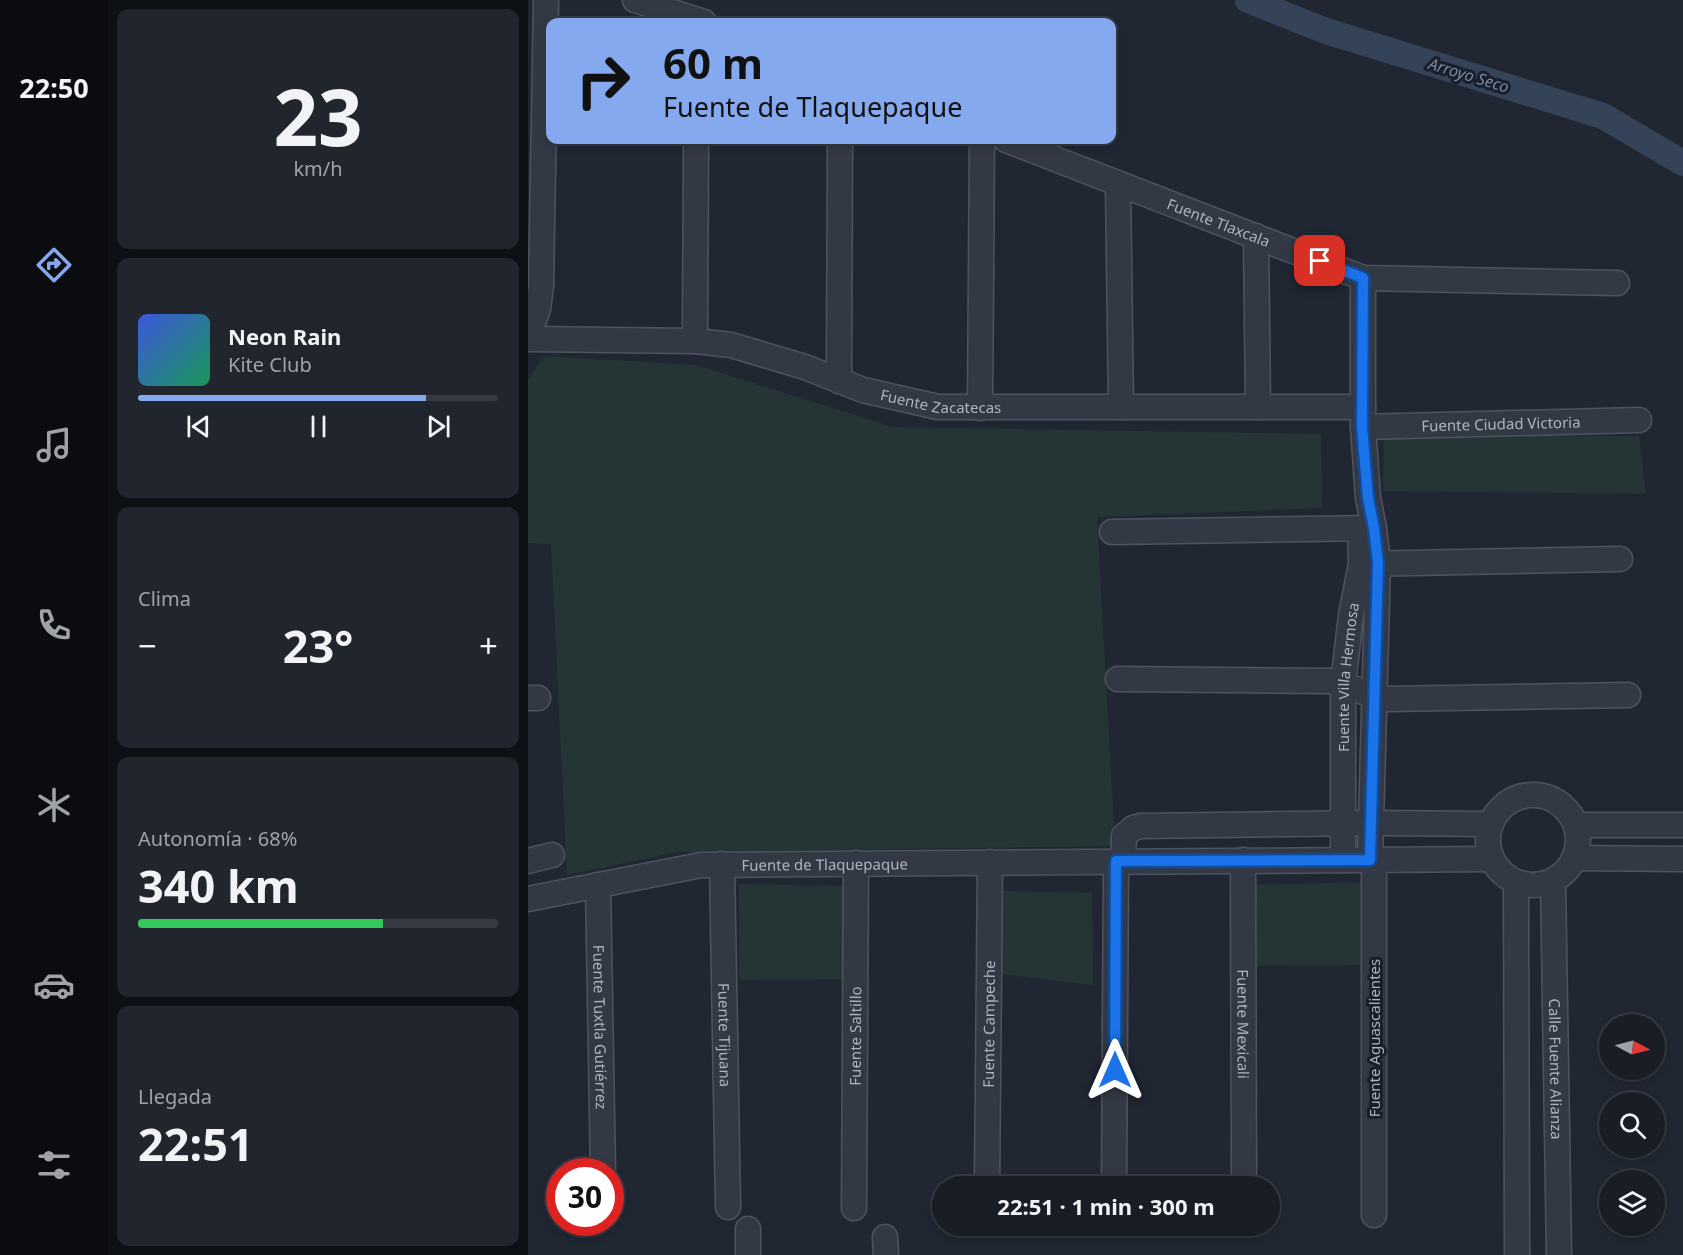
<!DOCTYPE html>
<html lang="es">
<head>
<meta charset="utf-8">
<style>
	body { margin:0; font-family:"Noto Sans",sans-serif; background:#21262e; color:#f1f3f6; height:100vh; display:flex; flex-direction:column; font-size:22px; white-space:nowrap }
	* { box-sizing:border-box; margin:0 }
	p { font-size:20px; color:#9fa2a7 }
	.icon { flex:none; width:33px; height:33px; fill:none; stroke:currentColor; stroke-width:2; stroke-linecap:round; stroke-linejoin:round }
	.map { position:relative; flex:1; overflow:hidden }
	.sheet { display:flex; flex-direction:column; gap:9px; padding:9px; background:#0d1015; width:420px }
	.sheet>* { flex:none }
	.banner { position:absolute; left:18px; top:18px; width:570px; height:126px; border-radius:12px; box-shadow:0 3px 9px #0003,0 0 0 2px #363b43; background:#85a9ee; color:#111; overflow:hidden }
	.needle { width:39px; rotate:97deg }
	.tools { position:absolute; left:1071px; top:1014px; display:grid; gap:12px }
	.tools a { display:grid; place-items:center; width:66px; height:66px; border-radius:50%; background:#181d26; box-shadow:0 3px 9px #0003,0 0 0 2px #363b43; font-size:30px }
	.speed { position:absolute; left:18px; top:1158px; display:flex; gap:12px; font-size:30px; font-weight:700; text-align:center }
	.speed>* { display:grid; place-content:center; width:78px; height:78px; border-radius:50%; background:#181d26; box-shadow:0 3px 9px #0003,0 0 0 2px #363b43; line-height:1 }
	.speed .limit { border:9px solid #d22; background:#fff; color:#111 }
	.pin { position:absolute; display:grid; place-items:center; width:51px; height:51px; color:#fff; margin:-26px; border-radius:12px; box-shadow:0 3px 9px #0006 }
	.me { position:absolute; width:66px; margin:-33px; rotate:0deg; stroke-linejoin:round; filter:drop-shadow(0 0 4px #0008) }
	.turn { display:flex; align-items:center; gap:21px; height:126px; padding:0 18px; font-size:27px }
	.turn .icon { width:78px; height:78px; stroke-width:2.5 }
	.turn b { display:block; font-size:42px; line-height:51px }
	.big { font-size:45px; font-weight:700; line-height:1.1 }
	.sheet .card { flex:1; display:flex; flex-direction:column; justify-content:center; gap:9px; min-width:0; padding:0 21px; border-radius:12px; background:#21262e }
	.sheet .dial { align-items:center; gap:0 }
	.dial b { font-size:78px; line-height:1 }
	.song { display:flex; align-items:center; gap:18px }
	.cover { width:72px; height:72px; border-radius:9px; background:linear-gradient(135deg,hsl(230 70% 55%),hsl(150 70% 35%)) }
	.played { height:6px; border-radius:3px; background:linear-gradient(90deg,#85a9ee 80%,#363b43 80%) }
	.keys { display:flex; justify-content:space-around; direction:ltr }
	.heat { display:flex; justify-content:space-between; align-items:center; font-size:33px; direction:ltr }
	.charge { height:9px; border-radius:4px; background:linear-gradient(90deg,#34c759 68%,#363b43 0) }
	.trip { position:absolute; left:404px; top:1176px; width:348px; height:60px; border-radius:30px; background:#181d26; box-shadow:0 3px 9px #0003,0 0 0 2px #363b43; font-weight:700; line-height:60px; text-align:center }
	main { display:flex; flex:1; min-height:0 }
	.menu { display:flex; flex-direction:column; width:108px; justify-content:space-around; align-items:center; background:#0a0c0f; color:#9fa2a7 }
	.menu .icon { width:42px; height:42px }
	.menu .active { color:#85a9ee }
	.menu b { font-size:27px; color:#f1f3f6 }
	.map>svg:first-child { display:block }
	.green { fill:#253536 }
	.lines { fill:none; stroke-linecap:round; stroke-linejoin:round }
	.canal { stroke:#354359; stroke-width:26 }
	.street-casing { stroke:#4e545f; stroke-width:27 }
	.street { stroke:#333944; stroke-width:24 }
	.route-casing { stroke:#114b97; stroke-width:15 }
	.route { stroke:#1a73e8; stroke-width:10 }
	.labels { text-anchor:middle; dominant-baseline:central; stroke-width:6; stroke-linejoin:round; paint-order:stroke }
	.street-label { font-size:15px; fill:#adb4c1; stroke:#191f28 }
	.water-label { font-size:16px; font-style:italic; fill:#778aa8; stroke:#191f28 }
</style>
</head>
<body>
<main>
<nav class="menu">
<b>22:50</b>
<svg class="icon active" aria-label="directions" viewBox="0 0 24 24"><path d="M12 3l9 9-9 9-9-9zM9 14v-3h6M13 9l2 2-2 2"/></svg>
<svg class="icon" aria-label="music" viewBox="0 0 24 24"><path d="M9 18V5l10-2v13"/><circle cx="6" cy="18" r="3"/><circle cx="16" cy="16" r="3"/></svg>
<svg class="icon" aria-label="phone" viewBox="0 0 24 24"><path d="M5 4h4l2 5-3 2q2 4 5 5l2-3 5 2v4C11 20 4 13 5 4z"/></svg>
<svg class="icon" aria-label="climate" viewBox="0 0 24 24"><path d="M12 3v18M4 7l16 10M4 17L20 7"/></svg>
<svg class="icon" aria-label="car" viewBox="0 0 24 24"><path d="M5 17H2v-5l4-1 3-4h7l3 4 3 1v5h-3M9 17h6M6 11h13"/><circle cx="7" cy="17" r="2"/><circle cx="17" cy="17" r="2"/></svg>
<svg class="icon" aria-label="filters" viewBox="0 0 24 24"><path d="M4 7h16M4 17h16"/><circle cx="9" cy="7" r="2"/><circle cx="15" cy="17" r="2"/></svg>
</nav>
<section class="sheet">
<div class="card dial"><b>23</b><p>km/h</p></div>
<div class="card">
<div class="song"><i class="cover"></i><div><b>Neon Rain</b><p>Kite Club</p></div></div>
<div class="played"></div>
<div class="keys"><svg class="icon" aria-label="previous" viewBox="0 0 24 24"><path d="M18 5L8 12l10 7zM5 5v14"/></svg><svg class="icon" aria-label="pause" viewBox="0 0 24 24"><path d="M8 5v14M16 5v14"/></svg><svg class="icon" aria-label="next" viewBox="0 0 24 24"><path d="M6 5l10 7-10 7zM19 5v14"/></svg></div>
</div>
<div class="card"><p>Clima</p>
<div class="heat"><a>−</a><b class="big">23°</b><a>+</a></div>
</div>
<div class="card"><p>Autonomía · 68%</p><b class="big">340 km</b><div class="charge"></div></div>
<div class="card"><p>Llegada</p><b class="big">22:51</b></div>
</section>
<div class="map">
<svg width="1155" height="1255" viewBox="0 0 1155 1255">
	<rect width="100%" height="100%" fill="#202733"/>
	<!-- green -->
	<path class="green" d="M16 356 168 365 365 427 793 434 794 508 569 517 587 846 150 852 39 875 23 544 0 543V380Z
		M856 435 1111 436 1118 494 855 491Z
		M837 882V965L728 966V885Z
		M211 884 317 886 316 979 211 980Z
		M474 891 564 893 565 985 474 974Z"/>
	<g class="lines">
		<!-- canal -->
		<path class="canal" d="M720 0 798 31 1075 116 1155 163"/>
		<!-- street casing -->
		<g class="street-casing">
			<g id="street">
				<path d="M107 0 176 22"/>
				<path id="s1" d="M478 140 835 278 1089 283"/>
				<path d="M590 183 593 407"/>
				<path d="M728 236 730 407"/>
				<path d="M835 278V427L840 498 846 528 850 563 842 860"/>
				<path d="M0 336 10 309 13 286 18 0"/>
				<path id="s2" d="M0 339 167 341 203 345 277 367 335 390 410 407H835"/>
				<path d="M167 341 168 140"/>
				<path d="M311 381 312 140"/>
				<path d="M452 408 454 140"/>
				<path id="s3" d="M835 427 1111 420"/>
				<path d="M584 532 846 528"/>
				<path d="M833 564 1092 559"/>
				<path d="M590 679 802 681C822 685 840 696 860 699L1100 695"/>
				<path d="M0 698H10"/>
				<circle cx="1005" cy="840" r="45"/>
				<path d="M1048 825H1155"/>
				<path d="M1046 858 1155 859"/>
				<path id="s4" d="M815 859V684L823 615 833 564 832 530"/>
				<path id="s5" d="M715 860 716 1186"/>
				<path d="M846 860V1215"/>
				<path d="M0 861 24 855"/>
				<path d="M595 861 596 836 605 828 612 826 844 823 963 824"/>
				<path id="s6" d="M194 864 200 1207"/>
				<path id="s7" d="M1025 881 1031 1255"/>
				<path d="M988 882 989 1255"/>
				<path id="s8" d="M70 885 75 1172"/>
				<path id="s9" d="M0 899 173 865 964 859"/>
				<path id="s10" d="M459 1186 462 862"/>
				<path d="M586 1186 588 861"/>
				<path id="s11" d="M326 1208 328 863"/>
				<path d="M220 1229V1255"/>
				<path d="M357 1237 358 1255"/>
			</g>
		</g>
		<!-- street -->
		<use href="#street" class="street"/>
	</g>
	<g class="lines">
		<!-- route casing -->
		<g class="route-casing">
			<path id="route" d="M587 1070 588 861 842 860 850 563 846 528 840 498 834 427 835 278 792 261"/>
		</g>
		<!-- route -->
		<use href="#route" class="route"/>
	</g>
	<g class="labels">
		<!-- street labels -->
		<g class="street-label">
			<text stroke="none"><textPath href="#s1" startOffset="228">Fuente Tlaxcala</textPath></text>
			<text stroke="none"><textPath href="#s2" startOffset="422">Fuente Zacatecas</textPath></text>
			<text stroke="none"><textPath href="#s3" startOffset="138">Fuente Ciudad Victoria</textPath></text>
			<text stroke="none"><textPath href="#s4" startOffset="182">Fuente Villa Hermosa</textPath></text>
			<text stroke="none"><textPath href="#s9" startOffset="300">Fuente de Tlaquepaque</textPath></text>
			<text stroke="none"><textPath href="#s5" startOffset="164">Fuente Mexicali</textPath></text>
			<text stroke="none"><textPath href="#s10" startOffset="162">Fuente Campeche</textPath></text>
			<text stroke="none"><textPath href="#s8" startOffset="142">Fuente Tuxtla Gutiérrez</textPath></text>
			<text stroke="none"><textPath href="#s6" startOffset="171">Fuente Tijuana</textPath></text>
			<text stroke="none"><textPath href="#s11" startOffset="172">Fuente Saltillo</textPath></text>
			<text transform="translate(846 1038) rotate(-90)">Fuente Aguascalientes</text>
			<text stroke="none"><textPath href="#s7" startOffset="188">Calle Fuente Alianza</textPath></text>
		</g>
		<!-- water labels -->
		<g class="water-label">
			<text transform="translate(941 75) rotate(17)">Arroyo Seco</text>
		</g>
	</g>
</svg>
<div class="tools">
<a><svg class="needle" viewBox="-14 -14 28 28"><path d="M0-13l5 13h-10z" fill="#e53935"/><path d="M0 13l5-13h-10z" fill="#9fa2a7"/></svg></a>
<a><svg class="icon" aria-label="search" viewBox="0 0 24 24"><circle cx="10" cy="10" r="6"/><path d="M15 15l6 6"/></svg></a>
<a><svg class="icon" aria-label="layers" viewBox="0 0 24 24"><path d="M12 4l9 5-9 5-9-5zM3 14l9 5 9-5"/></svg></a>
</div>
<div class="speed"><div class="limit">30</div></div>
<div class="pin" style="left:792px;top:261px;background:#d93025"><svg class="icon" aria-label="arrive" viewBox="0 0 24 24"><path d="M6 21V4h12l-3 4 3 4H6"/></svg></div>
<svg class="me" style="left:587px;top:1070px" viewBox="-20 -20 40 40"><path d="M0-17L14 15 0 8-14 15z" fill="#1a73e8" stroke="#fff" stroke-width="4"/></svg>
<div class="trip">22:51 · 1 min · 300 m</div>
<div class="banner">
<div class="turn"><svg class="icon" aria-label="right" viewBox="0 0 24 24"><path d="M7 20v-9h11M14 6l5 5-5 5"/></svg><div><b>60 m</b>Fuente de Tlaquepaque</div></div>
</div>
</div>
</main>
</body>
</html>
